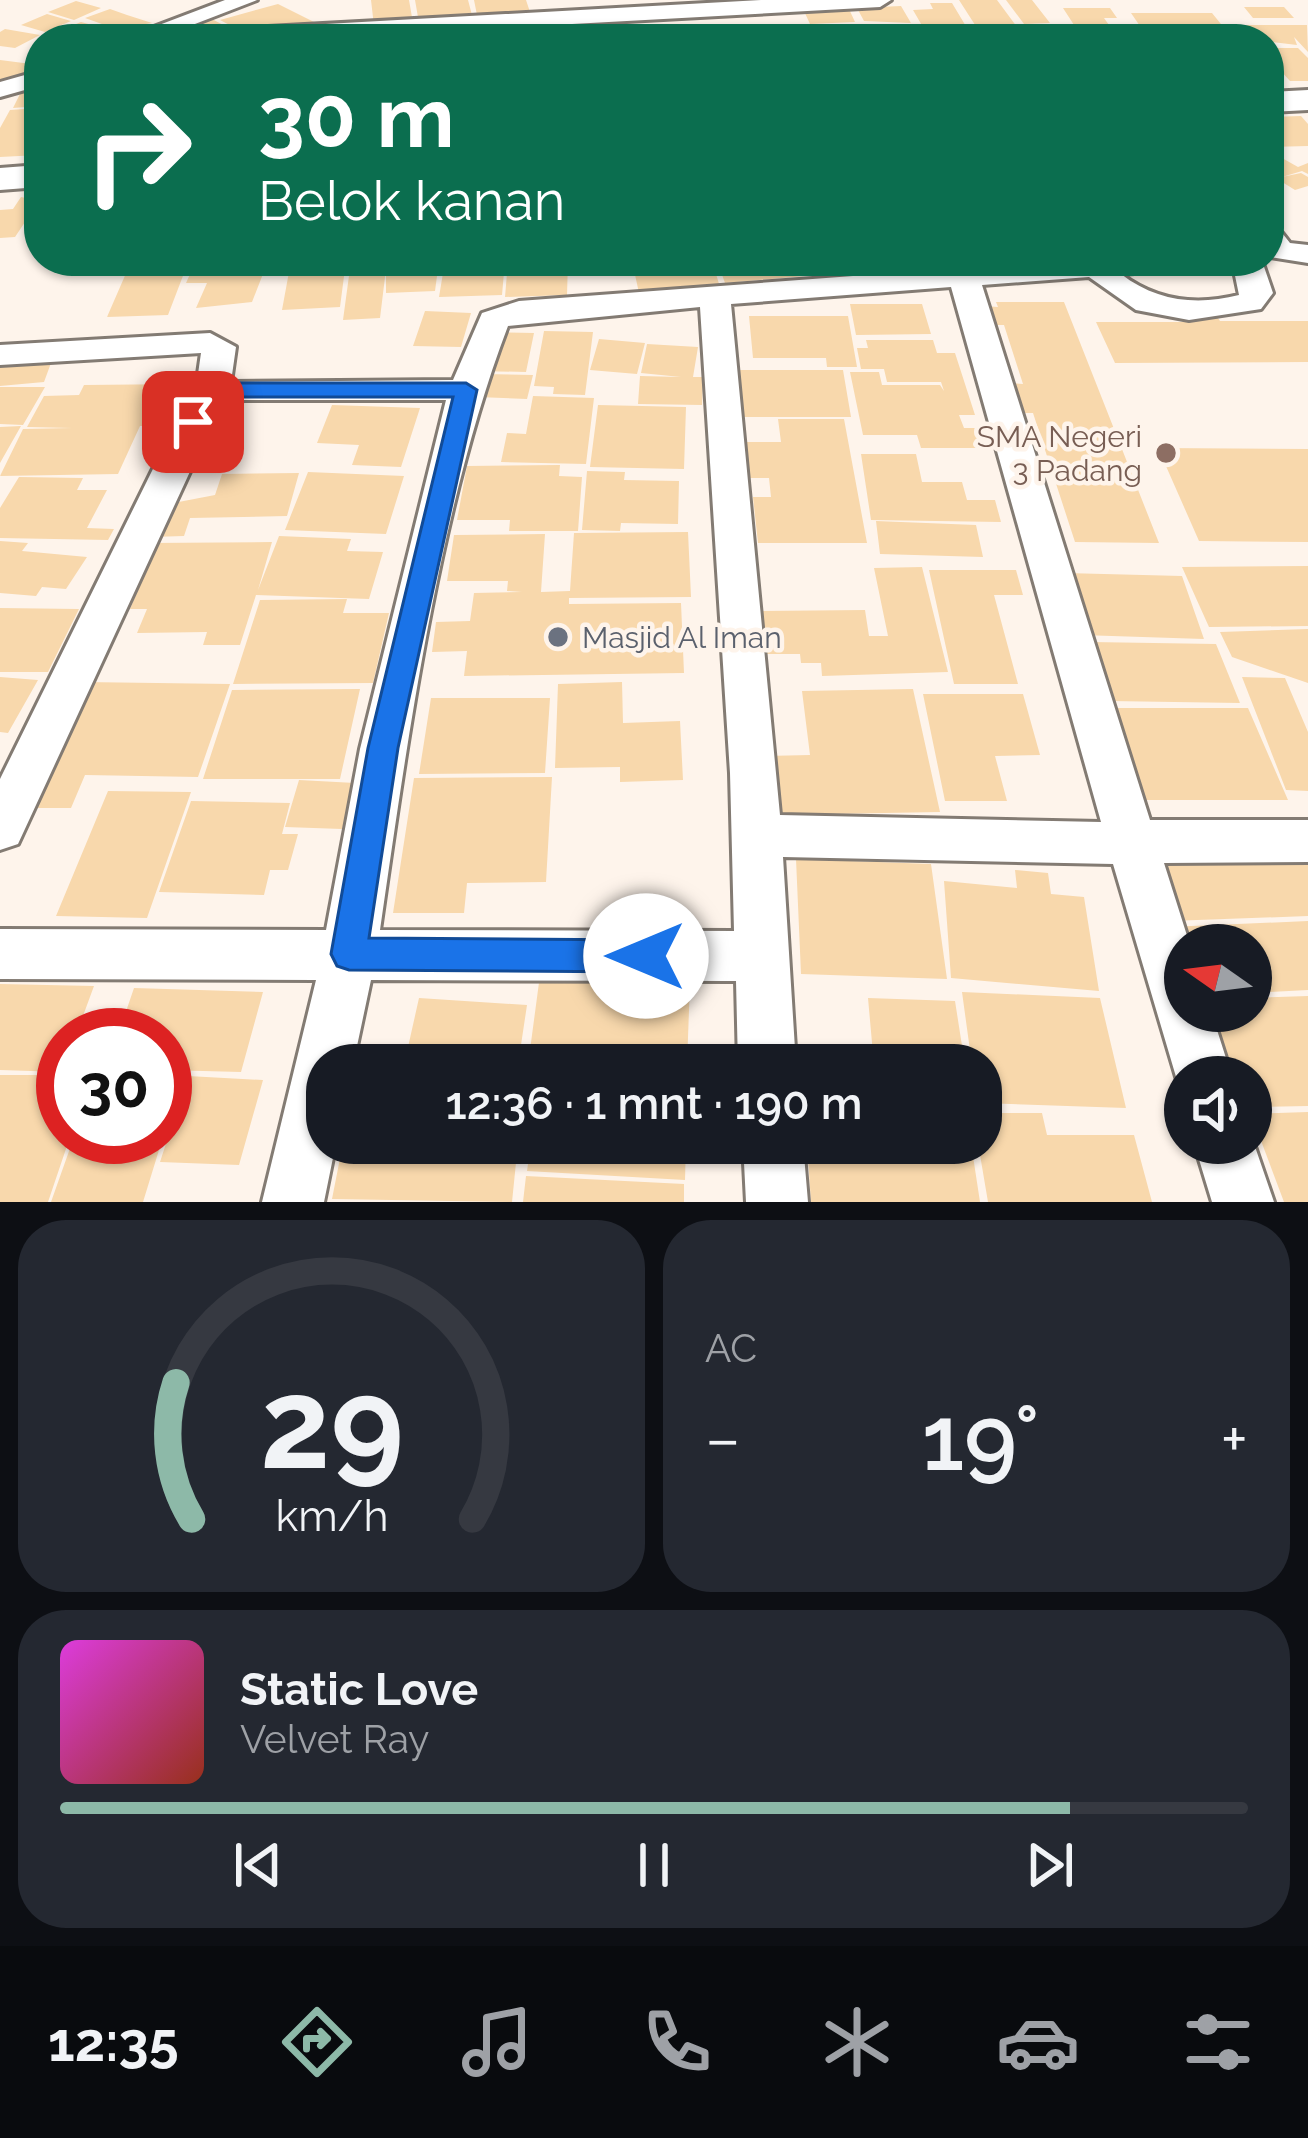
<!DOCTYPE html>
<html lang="id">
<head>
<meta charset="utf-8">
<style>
	body { margin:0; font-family:Raleway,sans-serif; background:#242831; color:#f1f3f6; height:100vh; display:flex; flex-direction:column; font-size:45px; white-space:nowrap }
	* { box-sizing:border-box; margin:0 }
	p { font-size:39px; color:#9ea1a6 }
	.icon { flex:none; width:66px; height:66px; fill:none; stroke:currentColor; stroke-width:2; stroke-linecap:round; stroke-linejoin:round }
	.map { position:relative; height:1202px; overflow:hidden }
	.drawer { display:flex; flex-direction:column; gap:18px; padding:18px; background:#0d0f14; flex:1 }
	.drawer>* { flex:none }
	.banner { position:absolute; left:24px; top:24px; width:1260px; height:252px; border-radius:48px; box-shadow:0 3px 9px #0004; background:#0b6e4f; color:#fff; overflow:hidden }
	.needle { width:78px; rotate:284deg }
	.buttons { position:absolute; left:1164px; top:924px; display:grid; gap:24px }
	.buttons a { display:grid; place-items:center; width:108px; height:108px; border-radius:50%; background:#171b24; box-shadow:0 3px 9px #0004; font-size:60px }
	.speed { position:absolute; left:36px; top:1008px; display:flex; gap:24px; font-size:60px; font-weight:700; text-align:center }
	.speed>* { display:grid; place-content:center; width:156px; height:156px; border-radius:50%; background:#171b24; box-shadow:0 3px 9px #0004; line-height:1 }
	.speed .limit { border:18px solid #d22; background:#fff; color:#111 }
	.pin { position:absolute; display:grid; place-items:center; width:102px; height:102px; color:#fff; margin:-51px; border-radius:24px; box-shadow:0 6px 18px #0006 }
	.me { position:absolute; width:132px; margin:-66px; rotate:270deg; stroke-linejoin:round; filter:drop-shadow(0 0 9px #0008) }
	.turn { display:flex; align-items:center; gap:42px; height:252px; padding:0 36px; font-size:54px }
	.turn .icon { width:156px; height:156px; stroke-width:2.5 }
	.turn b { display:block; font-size:84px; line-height:102px }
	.big { font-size:90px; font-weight:600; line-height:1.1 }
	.drawer .card { flex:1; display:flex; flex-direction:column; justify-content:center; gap:18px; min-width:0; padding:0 42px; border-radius:48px; background:#242831 }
	.drawer .dial { align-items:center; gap:0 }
	.dial svg { height:312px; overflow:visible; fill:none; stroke:#363941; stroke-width:7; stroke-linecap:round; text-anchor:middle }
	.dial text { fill:#f1f3f6; stroke:none }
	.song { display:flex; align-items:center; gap:36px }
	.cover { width:144px; height:144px; border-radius:18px; background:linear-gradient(135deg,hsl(300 70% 55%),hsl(10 70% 35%)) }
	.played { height:12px; border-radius:6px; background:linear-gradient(90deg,#8db9a8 85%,#363941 85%) }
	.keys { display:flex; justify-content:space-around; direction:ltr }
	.heat { display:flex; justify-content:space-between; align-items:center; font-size:66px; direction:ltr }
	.drawer .tiles { flex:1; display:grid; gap:18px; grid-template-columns:1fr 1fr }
	.card:last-child { grid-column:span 2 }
	.trip { position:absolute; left:306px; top:1044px; width:696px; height:120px; border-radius:48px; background:#171b24; box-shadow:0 3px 9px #0004; font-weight:600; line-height:120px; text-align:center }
	.tab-bar { display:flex; height:192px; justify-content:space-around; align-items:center; background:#090b0e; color:#9ea1a6 }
	.tab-bar .icon { width:84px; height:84px }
	.tab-bar .selected { color:#8db9a8 }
	.tab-bar b { font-size:54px; color:#f1f3f6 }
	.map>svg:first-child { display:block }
	.building { fill:#f8d8ac }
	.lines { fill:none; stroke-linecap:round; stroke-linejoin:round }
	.minor-casing { stroke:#837b73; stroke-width:6 }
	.major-casing { stroke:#837b73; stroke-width:6 }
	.minor { fill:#fff; fill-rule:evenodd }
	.major { fill:#fff; fill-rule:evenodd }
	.route { fill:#1a73e8; stroke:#114b97; stroke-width:3 }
	.education-dot { fill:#8d6e63; stroke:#fef4eb; stroke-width:4.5 }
	.worship-dot { fill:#6b7280; stroke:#fef4eb; stroke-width:4.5 }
	.labels { text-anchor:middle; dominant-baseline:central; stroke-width:9; stroke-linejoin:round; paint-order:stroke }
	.education-label { font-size:30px; fill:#785e54; stroke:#fef4eb; text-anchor:end }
	.worship-label { font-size:30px; fill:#5b616d; stroke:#fef4eb; text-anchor:start }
</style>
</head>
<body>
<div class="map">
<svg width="1308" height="1202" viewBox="0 0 1308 1202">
	<rect width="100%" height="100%" fill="#fef4eb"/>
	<!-- building -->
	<path class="building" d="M371 0H409L413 23 374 26Z
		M415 0H468L473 19 419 23Z
		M474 0H526L530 12 478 20Z
		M959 0H997L1017 27 977 28Z
		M1006 0H1032L1050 23 1024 24Z
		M76 1 101 8 74 20 48 12Z
		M930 3H952L967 28 924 29 913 10 933 9Z
		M278 4 314 22 241 31 220 20Z
		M901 6 911 23 864 21 857 8Z
		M1244 7H1284L1294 18H1253Z
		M1063 8H1110L1117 18H1104L1109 25H1074Z
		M110 9 127 15 152 23 116 29 85 18Z
		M849 9 855 22 810 24 804 11Z
		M1131 13H1212L1229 34 1244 39 1144 32Z
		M47 14 71 21 45 32 21 25Z
		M210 18 229 28 180 36 170 30Z
		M81 22 125 34 40 39Z
		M628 24H659V39H627Z
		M1237 25H1307L1308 52 1294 37 1297 45 1249 39Z
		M918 26 925 39H893L887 27Z
		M1077 27H1106L1115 39H1085Z
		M5 29 40 35 15 48 0 46V32Z
		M798 29 883 30 888 39H801Z
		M1269 48H1298L1308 58V81H1290L1269 58Z
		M0 60 39 65V67L0 88Z
		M39 89V106L13 108 22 90Z
		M39 108V155L0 157V128L10 110Z
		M1301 116 1308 124V146L1269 147V117Z
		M1282 158 1298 167 1308 163V174L1302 171 1282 177 1301 173 1308 177V186L1295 190 1269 174V162Z
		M21 197 39 201 15 237 0 238V210L13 209Z
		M64 261H135V265L61 267Z
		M196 261H268L252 302 196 308 207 283H186Z
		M291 261H346L340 307 282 310Z
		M351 261H439L435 291 386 293V269L380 318 343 320Z
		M445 261H505L502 295 439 297Z
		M508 261H568L567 295 505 297Z
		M632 261H712L720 287 639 293Z
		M717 261H833L838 273 725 283Z
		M180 268H186L168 315 107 317 127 271Z
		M996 302H1064L1159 543 1075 542 1033 413H1019L1010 383 1023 384 1004 325H990L984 306 998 307Z
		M850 304H922L931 334 856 335Z
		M425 311 471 313 461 347 413 346Z
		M1180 315H1216L1220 321H1308V362L1115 363 1096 322H1184Z
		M749 316H848L857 367H827L826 358H753Z
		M544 331 593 332 585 395 553 394 554 387 534 386Z
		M488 332 534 333 526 372 479 371Z
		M599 339 645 343 637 374 590 370Z
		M866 340H933L937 353H955L975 415H959L964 428H983L989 448H921L917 435H863L850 372H879L882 385H940L944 391 941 382H887L884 369H861L857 348H868Z
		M647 344 698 347 693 377H703L702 405 638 404 640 376 681 377 641 373Z
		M51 363 44 382 0 386V367Z
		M739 370H843L851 417H743Z
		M483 374 533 375 527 399 477 397Z
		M184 384 165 426H140L118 474 0 476 23 429 72 428 27 427 44 396 79 395 84 385Z
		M0 387H45L23 425 0 424Z
		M533 396 594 398 586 464 501 462 507 433 526 434Z
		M332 405 420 408 401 467 352 465 359 445 317 443Z
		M598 405 686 407 684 469 590 467Z
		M778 419H844L867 543H758L753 497H771L769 478H742L739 442H781Z
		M21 426 0 463V427Z
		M1158 448 1308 449V542L1199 541Z
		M861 454H916L922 482H962L967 500H995L1001 522 871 520Z
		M560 465 559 476 582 477 578 531H509L510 520H457L467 466Z
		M587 471 625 472 624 480 679 481 678 524 621 523 620 531 582 530Z
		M308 472 404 476 386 534 285 530Z
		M299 473 287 516 190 518 184 536 152 537 163 505 215 495 222 474Z
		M19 477 83 478 77 490H107L87 528 114 529 108 540 0 538V508Z
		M876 521 976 525 983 557 880 554Z
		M688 532 691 597 569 598V604L681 603 684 673 464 676 467 651 432 652 436 622 470 621 474 593 522 592 507 591 508 581H447L454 535 545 534 541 592 570 591 574 533Z
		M279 536 351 539 347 551 383 552 369 599 256 595 240 645H203L207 632 137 633 147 609H130L137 592H128L149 543 272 542 258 590Z
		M0 541 28 543 22 551 87 557 66 589 42 587 36 596 0 593Z
		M1308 566V626L1209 627 1182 567Z
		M922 567 948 672 822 676 821 663H801L800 654H760L756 611 865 610 869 636H888L874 568Z
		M929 570H1016L1023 595H994L1018 684H954Z
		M1065 573 1182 576 1204 639 1081 635Z
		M347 599 343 613H389L373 683 233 684 260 600Z
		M0 608 79 609 48 672H0Z
		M1308 629V683L1232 657 1220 632Z
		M1091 642 1216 644 1240 703 1109 701Z
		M0 677 38 680 8 733 0 732Z
		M1242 677 1285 678 1308 732V791L1286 790Z
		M83 682 230 684 198 777 85 775 71 808H25Z
		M622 682 623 723 680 721 683 780 620 782V767L555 768 558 684Z
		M360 689 340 779H203L232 690Z
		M913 689 940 812 772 815 766 756 810 755 802 691Z
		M923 694H1023L1040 755 995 756 1007 801H945Z
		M431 698H550L545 773 419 774Z
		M1113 708H1248L1288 800H1143Z
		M552 777 546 882 467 883 464 913H393L414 778Z
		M299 780 355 783 342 829 285 827Z
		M108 791 191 792 147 918 56 916Z
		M191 801 290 803 282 834H298L288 870H270L264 895 159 892Z
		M1308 854V916L1170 921 1148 859Z
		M796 859 931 864 947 979 801 974Z
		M1015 870 1048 873 1051 894 1084 897 1099 991 951 978 944 881 1017 888Z
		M1308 921V990L1251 993V945H1185L1168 927Z
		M540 975 690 983 687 1065H528Z
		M0 984 94 986 76 1035H63L62 1072 0 1070Z
		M134 988 263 992 241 1072 165 1070V1035H118Z
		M962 992 1100 998 1126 1108 981 1103V1065H972Z
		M1308 996V1106L1251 1107V1077H1224L1201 1011H1251V998Z
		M419 998 527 1005 518 1065H404Z
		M868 998 955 1001 965 1065H874Z
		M0 1075H63V1137H70L48 1202H0Z
		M188 1076 263 1080 239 1165 160 1162Z
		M165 1080 180 1081 166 1126H165Z
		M1308 1112V1202H1284L1251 1114Z
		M981 1113H1042L1047 1135H1134L1152 1202H988L978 1143Z
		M74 1137H163L143 1202H51Z
		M343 1143H518L512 1202 332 1199Z
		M531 1143H686L685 1180 527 1171Z
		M807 1143H971L980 1202H811Z
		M526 1176 684 1184V1202H523Z"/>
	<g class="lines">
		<!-- minor casing -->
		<g class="minor-casing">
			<path id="minor" d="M225 0H257L156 39H122Z
				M761 0H891L880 7 302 39H167L179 32Z
				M39 71V86L0 97V82Z
				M1269 226 1279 229 1290 243 1308 245V263L1270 257Z
				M1054 261H1191L1176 270 1121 274C1156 301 1196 306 1239 295L1232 261H1262L1273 293 1261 309 1189 320 1136 310 1089 277 982 285 1150 820H1308V862L1164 863 1190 945H1185V1011H1211L1232 1077H1185L1182 1097 1113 864 783 857 796 1065H738L736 981 371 980 353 1065H327V1143H336L324 1202H262L316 980 0 979V929L326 930 360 749 446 400H244L218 411 18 844 0 850V779L185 404 195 395 201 353 0 365V345L210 333 236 347 231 382 453 380 482 313 519 301ZM951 287 1101 822 780 815 731 304ZM700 307 730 773 734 931 380 930C408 737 439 507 508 326Z
				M1251 1135 1274 1202H1212L1194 1143H1251Z
				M743 1143H803L808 1202H746Z"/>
		</g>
		<!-- major casing -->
		<g class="major-casing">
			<path id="major" d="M1308 90V110L1269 112V92Z
				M39 165V187L0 190V168Z"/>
		</g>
		<!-- minor -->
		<use href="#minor" class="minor"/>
		<!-- major -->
		<use href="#major" class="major"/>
	</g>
	<!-- route -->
	<path class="route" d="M240 383H466L477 390 398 748 369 938 646 940 659 945 664 956 659 968 646 972 349 970 337 966 331 954 368 748 453 397H241L220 402 201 427H185L181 422 204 393Z"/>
	<!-- markers -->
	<circle class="education-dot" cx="1166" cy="453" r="12"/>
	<circle class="worship-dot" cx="558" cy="637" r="12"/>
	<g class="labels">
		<!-- education labels -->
		<g class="education-label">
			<text x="1142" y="436">SMA Negeri<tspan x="1142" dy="34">3 Padang</tspan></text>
		</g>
		<!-- worship labels -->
		<g class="worship-label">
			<text x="582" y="637">Masjid Al Iman</text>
		</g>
	</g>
</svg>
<div class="buttons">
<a><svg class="needle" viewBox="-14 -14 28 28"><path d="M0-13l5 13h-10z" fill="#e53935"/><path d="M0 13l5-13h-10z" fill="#9ea1a6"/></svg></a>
<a><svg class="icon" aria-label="sound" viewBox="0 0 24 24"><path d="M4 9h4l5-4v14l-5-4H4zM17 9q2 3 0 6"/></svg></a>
</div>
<div class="speed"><div class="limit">30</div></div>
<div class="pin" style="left:193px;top:422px;background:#d93025"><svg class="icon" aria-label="arrive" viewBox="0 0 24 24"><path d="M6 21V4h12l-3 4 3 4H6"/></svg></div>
<svg class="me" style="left:646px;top:956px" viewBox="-20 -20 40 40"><circle r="19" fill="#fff"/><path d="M0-13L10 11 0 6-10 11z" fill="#1a73e8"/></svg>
<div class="trip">12:36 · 1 mnt · 190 m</div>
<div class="banner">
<div class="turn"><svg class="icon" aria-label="right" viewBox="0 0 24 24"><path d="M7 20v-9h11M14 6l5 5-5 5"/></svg><div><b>30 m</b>Belok kanan</div></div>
</div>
</div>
<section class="drawer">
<div class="tiles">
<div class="card dial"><svg viewBox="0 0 100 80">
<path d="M14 69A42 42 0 1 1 86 69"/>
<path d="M14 69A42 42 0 0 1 10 34" stroke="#8db9a8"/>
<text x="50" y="56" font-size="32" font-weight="700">29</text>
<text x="50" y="72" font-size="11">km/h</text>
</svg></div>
<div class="card"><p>AC</p>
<div class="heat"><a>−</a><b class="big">19°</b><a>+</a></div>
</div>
<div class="card">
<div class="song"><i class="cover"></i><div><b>Static Love</b><p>Velvet Ray</p></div></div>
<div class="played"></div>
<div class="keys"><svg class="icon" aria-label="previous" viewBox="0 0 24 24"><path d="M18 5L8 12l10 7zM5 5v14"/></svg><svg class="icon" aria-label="pause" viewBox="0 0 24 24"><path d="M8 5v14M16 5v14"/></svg><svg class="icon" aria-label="next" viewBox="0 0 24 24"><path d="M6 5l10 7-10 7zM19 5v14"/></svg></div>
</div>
</div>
</section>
<nav class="tab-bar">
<b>12:35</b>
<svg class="icon selected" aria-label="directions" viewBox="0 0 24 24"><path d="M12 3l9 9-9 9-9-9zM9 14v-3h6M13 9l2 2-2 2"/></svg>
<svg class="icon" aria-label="music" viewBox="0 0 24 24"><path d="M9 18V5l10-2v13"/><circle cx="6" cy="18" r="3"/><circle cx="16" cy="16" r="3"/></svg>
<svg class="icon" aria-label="phone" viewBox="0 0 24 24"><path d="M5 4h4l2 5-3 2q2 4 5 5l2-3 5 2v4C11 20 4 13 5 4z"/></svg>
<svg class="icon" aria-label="climate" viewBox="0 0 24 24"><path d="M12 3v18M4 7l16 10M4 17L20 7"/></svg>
<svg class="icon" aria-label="car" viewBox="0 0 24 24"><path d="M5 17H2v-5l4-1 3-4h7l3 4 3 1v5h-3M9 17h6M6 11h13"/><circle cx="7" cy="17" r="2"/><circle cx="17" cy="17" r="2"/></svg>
<svg class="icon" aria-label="filters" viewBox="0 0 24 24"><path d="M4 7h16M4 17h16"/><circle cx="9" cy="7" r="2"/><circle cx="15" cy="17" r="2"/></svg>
</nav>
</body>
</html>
